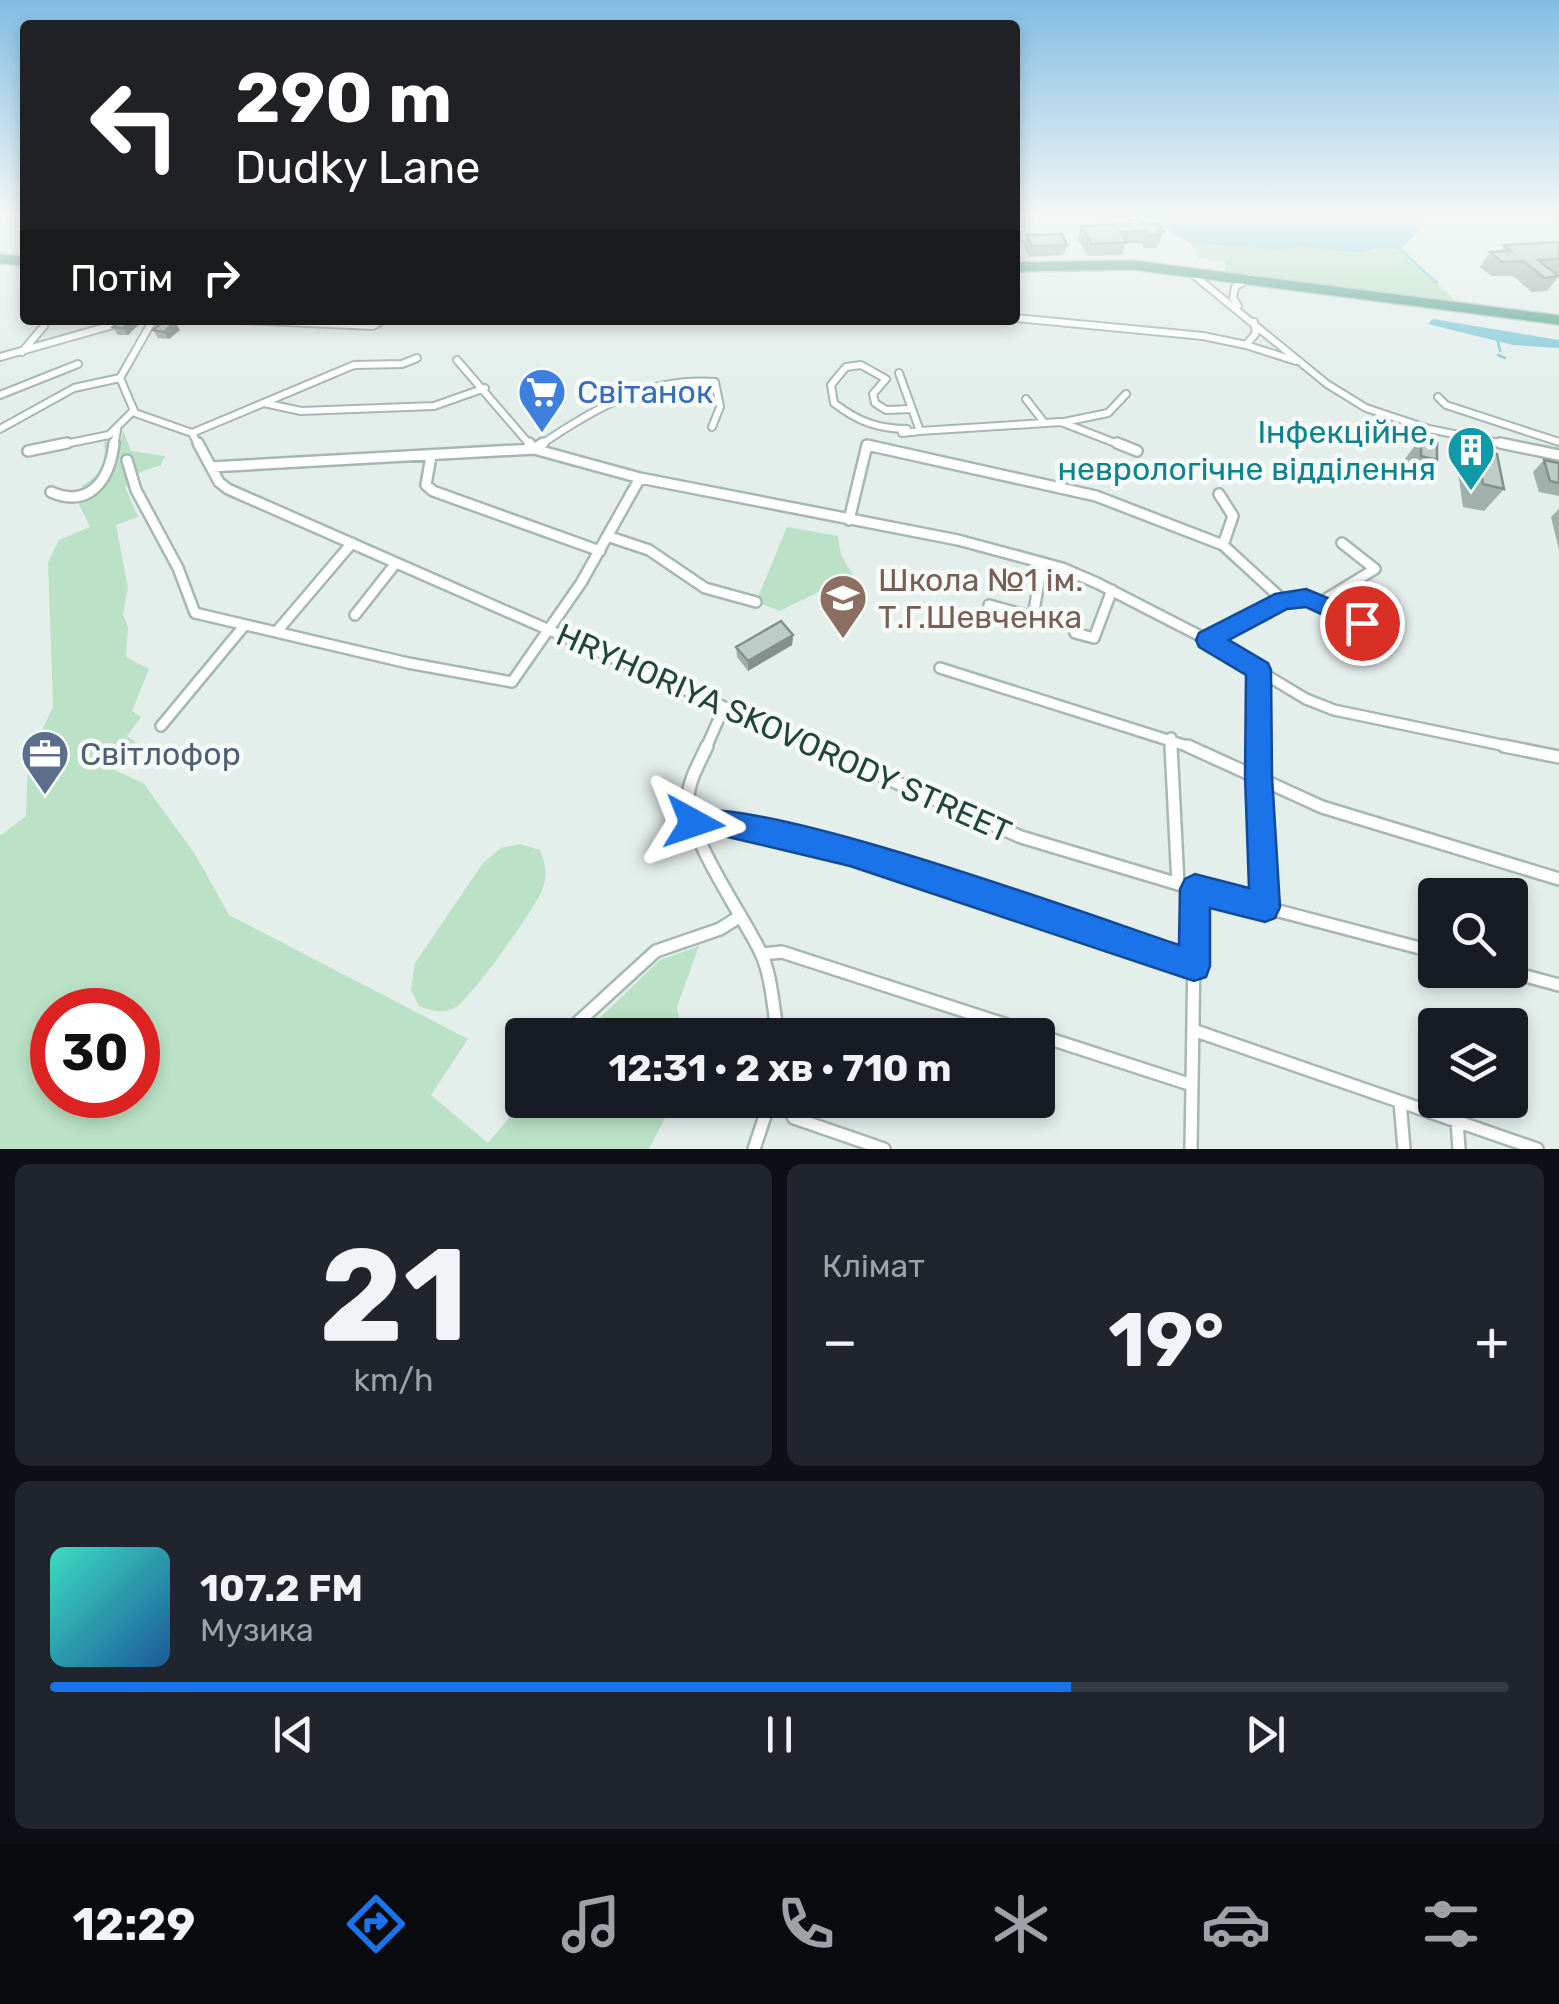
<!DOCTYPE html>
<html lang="uk">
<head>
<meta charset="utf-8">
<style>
	body { margin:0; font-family:Rubik,sans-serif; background:#20242c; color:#f1f3f6; height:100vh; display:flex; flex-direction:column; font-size:38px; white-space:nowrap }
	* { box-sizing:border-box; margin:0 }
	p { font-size:32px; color:#9ea1a6 }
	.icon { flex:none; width:55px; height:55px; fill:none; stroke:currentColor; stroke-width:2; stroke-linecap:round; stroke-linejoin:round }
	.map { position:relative; height:1149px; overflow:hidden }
	.panel { display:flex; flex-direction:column; gap:15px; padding:15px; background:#0d0f14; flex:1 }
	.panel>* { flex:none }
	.guide { position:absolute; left:20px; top:20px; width:1000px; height:305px; border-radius:10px; box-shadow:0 5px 15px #0003; background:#202124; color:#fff; overflow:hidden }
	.tools { position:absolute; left:1418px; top:878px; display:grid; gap:20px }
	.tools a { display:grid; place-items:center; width:110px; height:110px; border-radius:10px; background:#171b24; box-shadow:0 5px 15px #0003; font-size:50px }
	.speed { position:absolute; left:30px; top:988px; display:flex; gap:20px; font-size:50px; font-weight:700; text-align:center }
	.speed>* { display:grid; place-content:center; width:130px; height:130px; border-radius:50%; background:#171b24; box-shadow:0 5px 15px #0003; line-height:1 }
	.speed .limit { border:15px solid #d22; background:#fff; color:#111 }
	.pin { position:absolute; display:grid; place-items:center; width:85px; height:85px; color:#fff; margin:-42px; border:5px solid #fff; border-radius:50%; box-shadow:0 2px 10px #0007 }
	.me { position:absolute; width:110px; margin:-55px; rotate:95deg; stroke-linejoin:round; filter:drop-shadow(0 0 8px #0008) }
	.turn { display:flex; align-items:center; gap:35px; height:210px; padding:0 50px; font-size:45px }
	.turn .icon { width:130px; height:130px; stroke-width:2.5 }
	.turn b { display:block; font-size:70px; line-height:85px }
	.then { display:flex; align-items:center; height:95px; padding:0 50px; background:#0003; gap:20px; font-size:38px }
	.big { font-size:75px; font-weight:700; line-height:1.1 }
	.panel .tile { flex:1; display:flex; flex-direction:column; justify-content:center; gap:15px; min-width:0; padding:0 35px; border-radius:15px; background:#20242c }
	.panel .dial { align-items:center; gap:0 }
	.dial b { font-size:130px; line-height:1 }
	.song { display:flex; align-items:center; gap:30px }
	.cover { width:120px; height:120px; border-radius:15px; background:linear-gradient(135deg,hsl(170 70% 55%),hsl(210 70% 35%)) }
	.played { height:10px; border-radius:5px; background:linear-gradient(90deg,#1a73e8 70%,#363941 70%) }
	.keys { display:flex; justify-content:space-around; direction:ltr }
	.heat { display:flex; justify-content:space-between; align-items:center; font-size:55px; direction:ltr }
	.panel .tiles { flex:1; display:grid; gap:15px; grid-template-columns:1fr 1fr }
	.tile:last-child { grid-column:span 2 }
	.trip { position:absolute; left:505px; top:1018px; width:550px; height:100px; border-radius:10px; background:#171b24; box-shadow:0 5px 15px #0003; font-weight:700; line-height:100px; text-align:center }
	.menu { display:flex; height:160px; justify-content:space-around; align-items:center; background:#090b0e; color:#9ea1a6 }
	.menu .icon { width:70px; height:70px }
	.menu .active { color:#1a73e8 }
	.menu b { font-size:45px; color:#f1f3f6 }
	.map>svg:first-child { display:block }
	.green { fill:#bbe2c6; fill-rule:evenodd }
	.water { fill:#87cbda }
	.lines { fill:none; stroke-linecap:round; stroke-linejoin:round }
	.stream { stroke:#87cbda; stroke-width:2.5 }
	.minor-far2-casing { stroke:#a6b8b3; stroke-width:10 }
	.minor-far1-casing { stroke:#a6b8b3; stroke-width:14 }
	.minor-casing { stroke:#a6b8b3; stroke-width:16 }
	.major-casing { stroke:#c1cbc8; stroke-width:12 }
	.minor-far2 { stroke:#fff; stroke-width:6 }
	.minor-far1 { stroke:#fff; stroke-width:9 }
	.minor { stroke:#fff; stroke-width:11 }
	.major { stroke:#64a999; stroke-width:9 }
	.wall { fill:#a2b0ab }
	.shaded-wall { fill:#84908b }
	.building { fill:#bccdc7; stroke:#84908b; stroke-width:2.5 }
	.route { fill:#1a73e8; stroke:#114b97; stroke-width:2.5 }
	.labels { text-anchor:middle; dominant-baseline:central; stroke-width:9; stroke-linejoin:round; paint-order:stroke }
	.shop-label { font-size:32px; fill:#366cbe; stroke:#f6fbf8; text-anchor:start }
	.culture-label { font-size:32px; fill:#0d838f; stroke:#f6fbf8; text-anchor:end }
	.education-label { font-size:32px; fill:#785e54; stroke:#f6fbf8; text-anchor:start }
	.street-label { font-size:32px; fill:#21443b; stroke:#f6fbf8 }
	.service-label { font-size:32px; fill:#4e5e75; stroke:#f6fbf8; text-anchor:start }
</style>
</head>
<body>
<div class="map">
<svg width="1559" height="1149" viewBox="0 0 1559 1149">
	<rect width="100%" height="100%" fill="#e4efeb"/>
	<!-- green -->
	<path class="green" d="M1190 243 1277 250 1303 247 1361 253 1378 248 1400 249 1458 303 1226 273 1225 262 1200 259Z
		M123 430 131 451 165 456 161 465 138 473 125 487 138 517 116 525 128 588 123 614 128 627 126 657 149 669 132 711 141 717 127 736 141 746 113 769 144 784 195 854 229 915 468 1039 431 1095 488 1143 524 1100H674L649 1149H0V836L26 816 28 760 53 707 48 562 59 540 90 527 79 504 82 486C101 474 107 465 104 442L121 439ZM52 1010H138V1095H52Z
		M787 527 838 536 841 555 853 575 780 611 756 602Z
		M520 844 540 850C545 864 548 873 543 888 537 906 472 997 456 1007 444 1015 431 1011 419 1006L411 990 415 963 483 863 501 848Z
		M699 946 677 1007 682 1035H582L660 960Z"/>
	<!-- water -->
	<path class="water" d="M1147 217H1415L1418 232 1400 249 1378 248 1361 253 1303 247 1277 250 1190 243Z
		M1433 319 1559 340V348L1513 345 1428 324Z"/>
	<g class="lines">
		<!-- stream -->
		<path class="stream" d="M1015 243 1028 240
			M1400 249 1437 283
			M1498 342 1500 351
			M1498 355 1505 358"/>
		<!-- minor-far2 casing -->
		<g class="minor-far2-casing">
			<path id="minor-far2" d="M1190 272 1327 384 1366 408 1429 429 1514 446
				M1238 306 1233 298 1235 287 1249 278
				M1015 318 1203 336 1246 345 1256 333 1254 322
				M153 320 120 378 135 413 192 433 354 365 402 364 417 358
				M243 320 373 326 383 320
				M1246 345 1296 361
				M22 352 44 326
				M0 357 130 320
				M457 360 531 446
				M899 373 920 431 902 433
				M0 395 78 364
				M1438 397 1446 405 1559 442
				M1026 399 1043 421
				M264 403 301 411 434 406 485 388
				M1064 422 1108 413 1126 394
				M0 429 74 388 120 378
				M907 429C878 429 857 421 834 403L831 385 846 367 861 365 886 379 873 394 875 403 886 410 911 409
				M920 431 1061 422 1123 446
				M192 433 199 446
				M55 446 109 435 133 411
				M114 446 117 430
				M539 446C593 409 647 377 715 382L720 407 712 427"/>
		</g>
		<!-- minor-far1 casing -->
		<g class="minor-far1-casing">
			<path id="minor-far1" d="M198 443 219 482 228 489 818 748
				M529 443 534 449
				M1117 443 1137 451
				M1500 443 1559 455
				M867 445 1096 496 1223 545 1283 600
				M534 449 543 443
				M28 451 67 443
				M431 456 426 485 433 491 600 551
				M127 460 136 490 178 568 195 613 408 663 512 682 581 583 640 478
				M211 467 534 449 640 478 958 540 1062 568 1097 583 1208 640 1306 699 1334 710 1516 748
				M51 492C90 509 110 479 114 443
				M1219 494 1233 516 1223 545
				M849 520 867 445
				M610 537 649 550 705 588 756 602
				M1321 602 1375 569 1342 543
				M989 605 1033 617 1042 563
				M355 615 396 563
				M278 630 352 543
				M1075 633 1094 638 1112 590
				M1208 640 1260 610 1302 599 1374 626
				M940 668 1193 748
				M161 726 244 626
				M1171 738V748
				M706 748 724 707
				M1258 748 1259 670"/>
		</g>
		<!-- minor casing -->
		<g class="minor-casing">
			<path id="minor" d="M707 746C700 762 689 779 688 797 687 837 742 914 760 951 772 975 773 1009 778 1035
				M813 746 1021 837 1195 889 1435 952
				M1171 746 1178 884
				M1188 746 1322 807 1559 879
				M1258 746 1265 907
				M1504 746 1559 757
				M694 823H728L850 852 1195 965
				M762 954 782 952 1192 1085
				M1503 970 1559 985
				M1193 1030 1537 1149
				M564 1035 656 951 720 929 739 917
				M784 1100 794 1118 884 1149
				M1400 1102 1404 1149
				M1457 1121 1459 1149
				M754 1149 766 1113 782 1100
				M1191 1149 1195 889"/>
		</g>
		<!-- major casing -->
		<g class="major-casing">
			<path id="major" d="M0 259 25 261
				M1015 267 1132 265 1559 320"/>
		</g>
		<!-- minor-far2 -->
		<use href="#minor-far2" class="minor-far2"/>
		<!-- minor-far1 -->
		<use href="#minor-far1" class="minor-far1"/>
		<!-- minor -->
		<use href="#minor" class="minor"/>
		<!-- major -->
		<use href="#major" class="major"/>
	</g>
	<!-- wall -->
	<path class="wall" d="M1129 220 1164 231 1157 248H1144L1141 243 1126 244 1122 255 1088 256 1077 238 1081 226 1128 225Z
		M1027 235 1067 245 1064 255 1029 257 1024 246Z
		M1559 242V273H1554L1559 276 1547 291 1532 292 1513 276H1491L1480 267 1490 252 1500 251 1504 245Z
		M124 320H136L139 324 128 335H118L113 327Z
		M153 330H180L169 339 158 338Z
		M1421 438 1437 460 1419 482 1403 478 1404 460Z
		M1477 450 1504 489 1484 511 1463 507 1458 472Z
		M1544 460 1559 463V496L1539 492 1533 472Z
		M1559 509V550L1551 517Z
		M793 635 792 645 748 671 737 657 736 647Z"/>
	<!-- shaded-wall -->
	<path class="shaded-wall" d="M131 320H136L139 324 128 335 123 328Z
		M175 322 180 330 169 339 164 332Z
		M793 635 792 645 748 671V661Z"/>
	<!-- building -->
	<path class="building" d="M1129 220H1142L1145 225 1159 224 1164 231H1159L1161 235 1149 236 1146 231 1120 232 1127 242 1092 244 1081 226 1132 224Z
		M1062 234 1067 245 1032 246 1027 235Z
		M1559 242V259L1538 260 1559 276 1544 278 1524 261 1502 262 1490 252 1511 251 1504 245Z
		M124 320H131L123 328 113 327 118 322Z
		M164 321 175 322 164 332 153 330Z
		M1421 438 1437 442V460L1421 456Z
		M1477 450 1497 454 1504 489 1483 484Z
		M1544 460 1559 463V483L1550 481Z
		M781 621 793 635 748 661 736 647Z"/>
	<!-- sky -->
	<linearGradient id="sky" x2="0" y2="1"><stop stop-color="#81bde2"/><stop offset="0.57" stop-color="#f3f8f6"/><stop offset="1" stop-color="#f3f8f6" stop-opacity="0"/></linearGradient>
	<rect width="1559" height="378" fill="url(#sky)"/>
	<!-- route -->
	<path class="route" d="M1306 589 1371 616 1374 623 1371 630 1362 633 1306 607 1287 609 1229 640 1268 663 1271 670 1272 776 1280 907 1275 918 1265 922 1210 908V966L1206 977 1194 981 850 866 728 837 684 832 680 823 684 813C746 789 1098 918 1179 945L1180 889 1185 879 1195 874 1249 888 1245 776 1246 675 1199 647 1196 640 1199 633 1275 594Z"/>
	<!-- icons -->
	<defs>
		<g id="supermarket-pin" transform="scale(2.5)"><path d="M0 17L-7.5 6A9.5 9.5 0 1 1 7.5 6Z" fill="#3f7fe0" stroke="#f6fbf8"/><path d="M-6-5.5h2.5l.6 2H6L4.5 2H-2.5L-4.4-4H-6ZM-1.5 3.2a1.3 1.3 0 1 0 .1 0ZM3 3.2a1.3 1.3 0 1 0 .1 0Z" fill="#fff"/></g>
		<g id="building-pin" transform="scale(2.5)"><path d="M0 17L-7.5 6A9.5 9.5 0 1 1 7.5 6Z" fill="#0f9aa8" stroke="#f6fbf8"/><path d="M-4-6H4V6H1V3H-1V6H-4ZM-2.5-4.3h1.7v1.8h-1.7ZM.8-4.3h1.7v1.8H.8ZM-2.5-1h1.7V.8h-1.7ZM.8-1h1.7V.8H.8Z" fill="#fff"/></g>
		<g id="school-pin" transform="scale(2.5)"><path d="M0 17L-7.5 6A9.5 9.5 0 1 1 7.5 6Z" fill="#8d6e63" stroke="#f6fbf8"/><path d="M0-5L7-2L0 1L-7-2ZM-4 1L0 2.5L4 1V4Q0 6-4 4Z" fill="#fff"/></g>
		<g id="office-pin" transform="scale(2.5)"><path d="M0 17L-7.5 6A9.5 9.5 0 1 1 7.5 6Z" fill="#5c6f8a" stroke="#f6fbf8"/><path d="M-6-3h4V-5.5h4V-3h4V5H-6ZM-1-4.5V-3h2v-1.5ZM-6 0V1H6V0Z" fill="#fff"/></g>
	</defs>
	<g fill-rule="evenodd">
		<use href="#supermarket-pin" x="542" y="392"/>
		<use href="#building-pin" x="1471" y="450"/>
		<use href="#school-pin" x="843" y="598"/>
		<use href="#office-pin" x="45" y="754"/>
	</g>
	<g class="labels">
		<!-- shop labels -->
		<g class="shop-label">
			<text x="577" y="392">Світанок</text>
		</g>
		<!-- culture labels -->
		<g class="culture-label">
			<text x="1436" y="432">Інфекційне,<tspan x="1436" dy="37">неврологічне відділення</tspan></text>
		</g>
		<!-- education labels -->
		<g class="education-label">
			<text x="878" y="580">Школа №1 ім.<tspan x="878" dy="37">Т.Г.Шевченка</tspan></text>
		</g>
		<!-- street labels -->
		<g class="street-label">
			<text transform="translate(784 733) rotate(24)">HRYHORIYA SKOVORODY STREET</text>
		</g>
		<!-- service labels -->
		<g class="service-label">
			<text x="80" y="754">Світлофор</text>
		</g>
	</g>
</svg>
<div class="tools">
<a><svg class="icon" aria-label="search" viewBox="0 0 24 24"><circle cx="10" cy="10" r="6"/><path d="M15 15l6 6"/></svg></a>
<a><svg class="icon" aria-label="layers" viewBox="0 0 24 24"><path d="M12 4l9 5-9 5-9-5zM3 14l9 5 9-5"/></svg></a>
</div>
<div class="speed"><div class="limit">30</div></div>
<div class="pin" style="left:1362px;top:623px;background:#d93025"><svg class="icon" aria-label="arrive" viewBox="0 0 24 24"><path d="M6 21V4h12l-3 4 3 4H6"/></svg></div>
<svg class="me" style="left:694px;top:823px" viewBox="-20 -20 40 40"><path d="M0-17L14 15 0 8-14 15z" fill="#1a73e8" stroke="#fff" stroke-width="4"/></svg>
<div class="trip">12:31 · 2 хв · 710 m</div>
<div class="guide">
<div class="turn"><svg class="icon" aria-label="left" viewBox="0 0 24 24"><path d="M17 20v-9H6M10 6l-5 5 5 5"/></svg><div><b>290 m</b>Dudky Lane</div></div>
<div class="then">Потім<svg class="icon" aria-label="right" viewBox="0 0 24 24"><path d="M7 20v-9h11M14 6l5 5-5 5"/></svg></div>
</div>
</div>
<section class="panel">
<div class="tiles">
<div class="tile dial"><b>21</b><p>km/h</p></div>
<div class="tile"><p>Клімат</p>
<div class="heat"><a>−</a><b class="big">19°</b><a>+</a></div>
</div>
<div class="tile">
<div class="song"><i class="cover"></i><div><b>107.2 FM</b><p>Музика</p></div></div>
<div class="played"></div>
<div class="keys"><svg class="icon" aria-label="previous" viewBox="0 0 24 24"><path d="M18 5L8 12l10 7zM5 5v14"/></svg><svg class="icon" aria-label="pause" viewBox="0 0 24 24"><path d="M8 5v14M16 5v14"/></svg><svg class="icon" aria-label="next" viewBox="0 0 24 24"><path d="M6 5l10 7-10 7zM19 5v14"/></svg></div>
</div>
</div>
</section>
<nav class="menu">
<b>12:29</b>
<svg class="icon active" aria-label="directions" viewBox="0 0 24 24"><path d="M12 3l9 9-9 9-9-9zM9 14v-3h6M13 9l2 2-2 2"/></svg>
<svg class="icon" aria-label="music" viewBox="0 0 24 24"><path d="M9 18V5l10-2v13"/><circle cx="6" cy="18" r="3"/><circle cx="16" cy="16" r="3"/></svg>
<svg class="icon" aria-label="phone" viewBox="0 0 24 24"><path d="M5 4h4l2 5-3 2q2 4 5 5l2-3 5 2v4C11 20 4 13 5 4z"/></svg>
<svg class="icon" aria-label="climate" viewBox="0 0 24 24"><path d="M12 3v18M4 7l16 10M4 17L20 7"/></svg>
<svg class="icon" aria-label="car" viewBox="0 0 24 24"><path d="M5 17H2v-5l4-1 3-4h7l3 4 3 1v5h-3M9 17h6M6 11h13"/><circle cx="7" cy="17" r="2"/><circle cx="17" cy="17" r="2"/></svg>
<svg class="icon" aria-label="filters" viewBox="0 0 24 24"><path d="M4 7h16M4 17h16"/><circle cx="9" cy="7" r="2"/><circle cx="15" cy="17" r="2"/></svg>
</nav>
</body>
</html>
